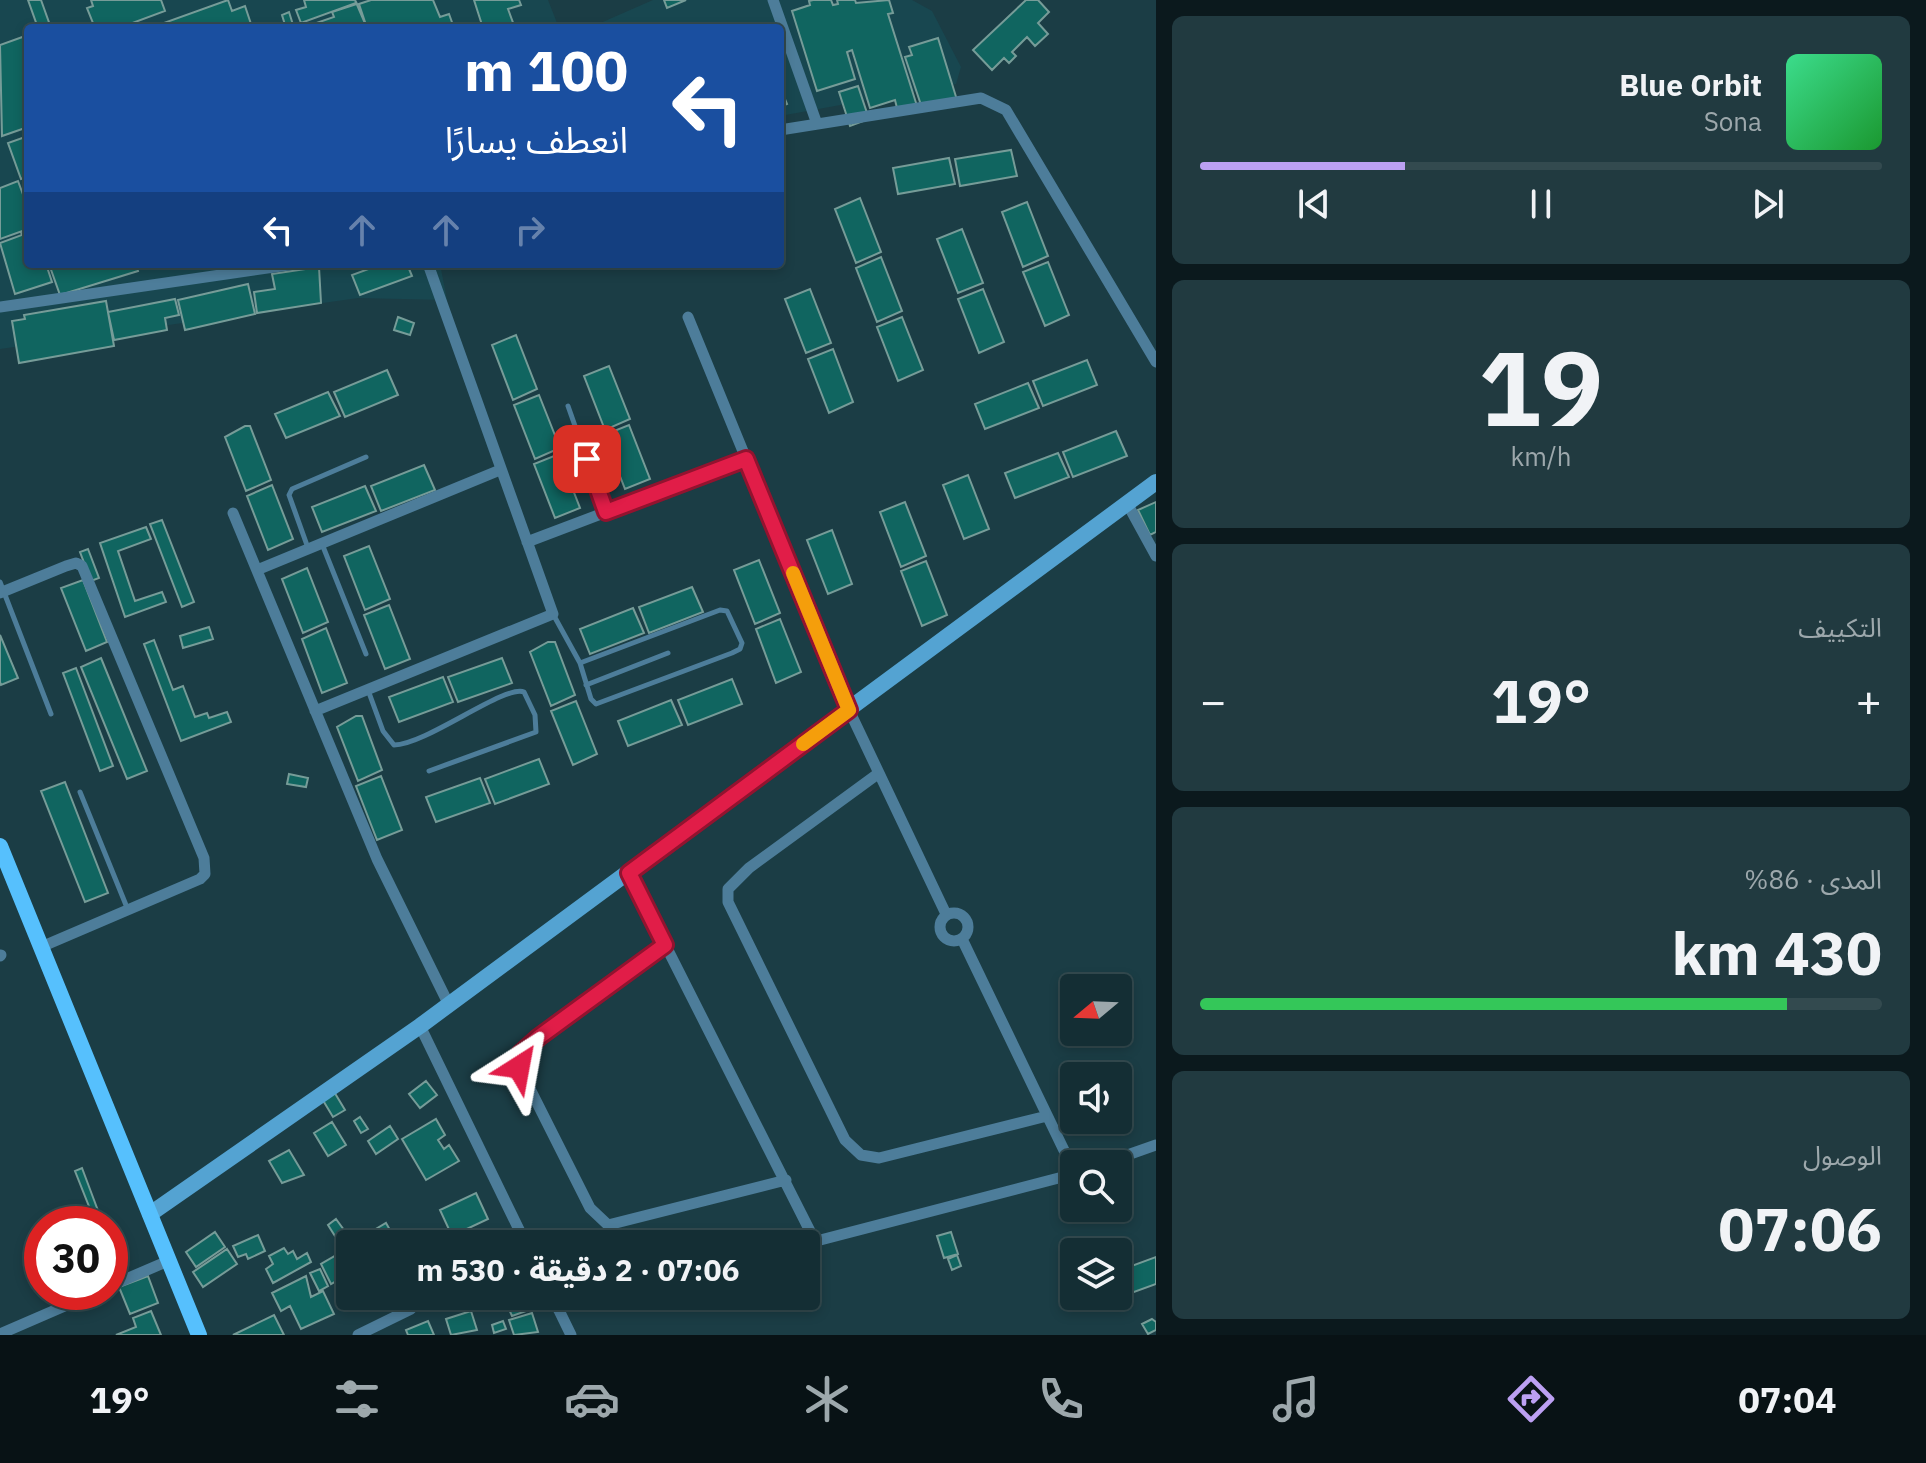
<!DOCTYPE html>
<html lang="ar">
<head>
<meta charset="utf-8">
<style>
	body { margin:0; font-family:"IBM Plex Sans","Noto Sans Arabic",sans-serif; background:#213a40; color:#f1f3f6; direction:rtl; height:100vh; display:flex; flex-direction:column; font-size:30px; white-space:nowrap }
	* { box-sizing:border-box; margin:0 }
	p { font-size:26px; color:#9da8ac }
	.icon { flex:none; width:44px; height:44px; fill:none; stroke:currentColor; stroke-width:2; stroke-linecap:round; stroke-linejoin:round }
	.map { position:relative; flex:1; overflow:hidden; direction:ltr }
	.side { display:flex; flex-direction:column; gap:16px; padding:16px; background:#0b191d; width:770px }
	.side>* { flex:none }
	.hud { position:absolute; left:24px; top:24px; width:760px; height:244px; border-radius:8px; box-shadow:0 4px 12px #0003,0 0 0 2px #334a4f; direction:rtl; background:#1a4fa0; color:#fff; overflow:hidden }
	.needle { width:52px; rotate:251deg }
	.buttons { position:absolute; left:1060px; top:974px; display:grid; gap:16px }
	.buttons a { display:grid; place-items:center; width:72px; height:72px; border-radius:8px; background:#142e34; box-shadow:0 4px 12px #0003,0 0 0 2px #334a4f; font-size:40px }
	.speed { position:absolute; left:24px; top:1206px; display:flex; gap:16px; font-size:40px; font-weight:700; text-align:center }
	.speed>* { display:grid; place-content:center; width:104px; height:104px; border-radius:50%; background:#142e34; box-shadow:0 4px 12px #0003,0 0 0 2px #334a4f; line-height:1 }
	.speed .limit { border:12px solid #d22; background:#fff; color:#111 }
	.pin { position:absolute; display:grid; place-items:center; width:68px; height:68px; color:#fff; margin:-34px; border-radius:16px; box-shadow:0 4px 12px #0006 }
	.me { position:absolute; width:88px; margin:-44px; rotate:34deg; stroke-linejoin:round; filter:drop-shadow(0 0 6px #0008) }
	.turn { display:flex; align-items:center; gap:28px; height:168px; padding:0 24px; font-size:36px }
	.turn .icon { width:104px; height:104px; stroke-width:2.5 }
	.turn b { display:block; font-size:56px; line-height:68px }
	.lanes { display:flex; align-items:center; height:76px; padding:0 24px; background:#0003; justify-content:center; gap:40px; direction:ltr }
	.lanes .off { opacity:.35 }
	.big { font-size:60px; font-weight:800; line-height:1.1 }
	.side .tile { flex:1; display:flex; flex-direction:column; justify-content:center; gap:12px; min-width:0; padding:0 28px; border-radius:12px; background:#213a40 }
	.side .dial { align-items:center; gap:0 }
	.dial b { font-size:104px; line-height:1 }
	.song { display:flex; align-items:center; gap:24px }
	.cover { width:96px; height:96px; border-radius:12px; background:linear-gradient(135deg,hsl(150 70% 55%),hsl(130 70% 35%)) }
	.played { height:8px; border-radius:4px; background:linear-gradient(90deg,#bca0f2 30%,#334a4f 30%) }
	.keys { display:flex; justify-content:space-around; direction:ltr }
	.heat { display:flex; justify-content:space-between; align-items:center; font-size:44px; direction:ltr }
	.charge { height:12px; border-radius:6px; background:linear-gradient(90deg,#34c759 86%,#334a4f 0) }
	.trip { position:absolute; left:336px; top:1230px; width:484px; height:80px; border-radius:8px; background:#142e34; box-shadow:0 4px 12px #0003,0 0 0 2px #334a4f; font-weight:800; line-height:80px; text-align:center; direction:rtl }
	.tab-bar { display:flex; height:128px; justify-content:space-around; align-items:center; background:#081215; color:#9da8ac }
	.tab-bar .icon { width:56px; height:56px }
	.tab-bar .on { color:#bca0f2 }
	.tab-bar b { font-size:36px; color:#f1f3f6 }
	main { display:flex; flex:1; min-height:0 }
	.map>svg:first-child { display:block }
	.built { fill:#184750 }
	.building { fill:#106560; stroke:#769c98; stroke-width:2 }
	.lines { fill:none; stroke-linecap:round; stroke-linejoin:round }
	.lane { stroke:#4d7d9a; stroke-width:5 }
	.street { stroke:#4d7d9a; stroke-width:11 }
	.secondary { stroke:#54a3d2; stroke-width:16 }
	.primary { stroke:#56c0fd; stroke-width:16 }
	.route-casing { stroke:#92132f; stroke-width:20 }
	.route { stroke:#e11d48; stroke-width:14 }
	.slow { stroke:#f59e0b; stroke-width:14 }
</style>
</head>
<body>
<main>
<section class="side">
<div class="tile">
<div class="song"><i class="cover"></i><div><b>Blue Orbit</b><p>Sona</p></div></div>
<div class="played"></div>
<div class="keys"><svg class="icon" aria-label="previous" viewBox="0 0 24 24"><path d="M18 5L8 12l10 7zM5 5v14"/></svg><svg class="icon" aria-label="pause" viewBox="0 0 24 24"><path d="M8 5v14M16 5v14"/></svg><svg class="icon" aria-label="next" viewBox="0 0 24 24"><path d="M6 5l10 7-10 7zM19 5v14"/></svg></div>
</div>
<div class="tile dial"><b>19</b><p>km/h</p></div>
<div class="tile"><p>التكييف</p>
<div class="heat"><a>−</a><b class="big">19°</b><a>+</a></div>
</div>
<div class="tile"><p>المدى · 86%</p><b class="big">430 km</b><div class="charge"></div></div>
<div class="tile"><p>الوصول</p><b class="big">07:06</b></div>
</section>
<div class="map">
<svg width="1156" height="1335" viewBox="0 0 1156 1335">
	<rect width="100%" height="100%" fill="#1b3d45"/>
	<!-- built -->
	<path class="built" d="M0 0H548L559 28H28V264H440L447 300 358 298 0 349Z
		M653 0H912L932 11 961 67 956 84 780 116V28H589Z"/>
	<!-- building -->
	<path class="building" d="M28 0H41L51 28H38Z
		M91 0H161L165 11 119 28H95L87 8 93 6Z
		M228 0 232 11 245 6 252 27 163 28 161 24Z
		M304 0H355L356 3 301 23 296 10 306 7Z
		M355 0 367 28H302L334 17 332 12 357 4Z
		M371 0H433L440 17 449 14 453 25 443 28H367L359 4Z
		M474 0H519L521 5 508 9 515 28H483Z
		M664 0H686L667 8Z
		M831 0 833 5 838 4 837 0H855L856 3 889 0 893 13 888 14 917 106 898 112 895 100 870 108 852 50 847 52 855 79 817 91 792 11 810 5 809 1 813 0Z
		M1026 0H1038L1049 12 1038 23 1048 34 1035 46 1027 37 1012 52 1016 56 1009 63 1004 58 992 70 973 50Z
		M289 12 294 28H286L282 15Z
		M28 35V127L2 136 0 45Z
		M938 38 957 100 923 111 905 57 912 55 909 47Z
		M858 86 869 119 850 126 839 92Z
		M780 87 787 104 780 107Z
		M28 136V177L21 179 8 143Z
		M1011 150 1017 176 960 186 955 159Z
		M949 158 955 184 898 194 893 168Z
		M18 181 28 208V229L0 239V188Z
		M860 198 881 252 856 263 835 209Z
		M1027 202 1048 256 1023 267 1002 212Z
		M28 229V264H46L52 282 15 294 0 243 22 235 21 232Z
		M962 229 983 283 958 293 937 239Z
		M881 257 902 311 877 322 856 268Z
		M1048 262 1069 315 1045 326 1023 272Z
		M49 264H136L138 271 60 295Z
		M382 264H407L412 276 360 295 352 275Z
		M319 267 321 303 257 313 254 292 275 289 272 274Z
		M248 284 255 314 185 330 178 300Z
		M810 289 831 343 806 353 785 299Z
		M983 289 1004 342 979 353 958 299Z
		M175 299 179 315 165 318 167 330 114 340 108 312Z
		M106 301 114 346 19 363 12 321 25 319 24 315Z
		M398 317 414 323 410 335 394 330Z
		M902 317 923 370 898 381 877 327Z
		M516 335 537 389 513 400 492 345Z
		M833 349 853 402 829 413 808 359Z
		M1087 360 1097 385 1043 406 1033 381Z
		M609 366 630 419 605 430 584 376Z
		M387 370 398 395 345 417 334 392Z
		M1028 383 1039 408 985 429 975 404Z
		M328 392 340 416 286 438 275 414Z
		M539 395 560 448 535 459 514 405Z
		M629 425 650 479 625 489 604 435Z
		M245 426H250L271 480 246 491 225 437Z
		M1116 431 1127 456 1073 477 1063 452Z
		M1058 453 1069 477 1015 498 1005 473Z
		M559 454 580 508 555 518 534 464Z
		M424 465 435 490 381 511 371 486Z
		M968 475 989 529 964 539 943 485Z
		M272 485 293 539 268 550 247 496Z
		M365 486 376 511 322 532 312 507Z
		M905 502 926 556 901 567 880 512Z
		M1156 502V532L1150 535 1138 510Z
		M162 520 194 602 182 607 150 524Z
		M146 527 151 539 118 551 135 601 162 592 166 602 125 617 100 543Z
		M832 530 852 584 828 594 807 540Z
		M369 546 390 599 365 610 344 556Z
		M88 549 99 578 91 581 80 552Z
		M759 560 780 613 755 624 734 570Z
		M926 561 947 615 922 626 901 571Z
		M307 568 328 622 303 633 282 579Z
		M83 580 107 642 86 651 61 588Z
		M692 587 703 612 649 633 639 607Z
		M389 605 410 659 385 669 364 615Z
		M633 608 644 633 590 654 580 629Z
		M780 619 801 672 776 683 756 629Z
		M209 627 213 639 183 648 180 636Z
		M326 628 347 683 322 693 302 639Z
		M0 635 18 678 1 685 0 682Z
		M154 640 173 690 183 686 195 717 207 713 209 718 227 712 231 722 181 741 144 644Z
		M548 642H555L575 695 551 706 530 652Z
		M101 658 147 771 127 779 81 667Z
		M502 658 512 683 458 702 448 677Z
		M76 668 113 766 100 771 63 673Z
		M443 677 453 702 399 722 389 697Z
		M732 679 742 704 688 725 678 700Z
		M671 700 682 725 628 746 618 721Z
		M576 701 597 754 573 765 551 711Z
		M356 716H362L382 770 358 781 337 727Z
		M539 759 549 784 495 804 485 779Z
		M289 774 308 778 306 787 287 784Z
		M381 776 402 830 377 840 356 786Z
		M480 778 490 803 436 822 426 797Z
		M65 782 108 893 85 902 41 791Z
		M426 1081 437 1095 420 1108 409 1094Z
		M333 1090 345 1110 333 1117 321 1097Z
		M360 1117 368 1129 361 1133 354 1121Z
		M436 1119 445 1135 438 1140 444 1149 449 1145 459 1161 426 1180 402 1139Z
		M332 1122 346 1145 328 1156 314 1133Z
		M390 1126 398 1139 376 1154 368 1141Z
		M289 1150 304 1175 282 1183 269 1161Z
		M82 1168 103 1224H96L75 1171Z
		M476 1193 488 1219 452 1236 440 1210Z
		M336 1219 344 1230 335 1236 328 1225Z
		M386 1223 398 1244H376L369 1233Z
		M475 1230 482 1244H436L451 1237 452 1241Z
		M215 1232 225 1247 196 1267 186 1252Z
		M951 1232 958 1254 944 1258 937 1236Z
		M258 1235 265 1251 248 1259 246 1254 238 1257 233 1246Z
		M362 1236 367 1244H350V1252L346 1246Z
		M504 1236 507 1244H481Z
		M284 1248 288 1254 293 1251 297 1259 307 1253 311 1262 273 1283 266 1269 273 1264 269 1256Z
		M227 1249 237 1264 203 1287 193 1272Z
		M340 1253 350 1273 331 1284 321 1264Z
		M957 1255 961 1266 952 1270 948 1259Z
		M1156 1257V1284L1112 1300 1111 1296H1118V1271Z
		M320 1269 328 1286 319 1291 310 1273Z
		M148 1276 158 1303 130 1314 119 1287Z
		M306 1276 311 1297 323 1291 334 1314 301 1329 290 1306 281 1311 272 1293Z
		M510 1296H531L535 1308 512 1316 507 1305 513 1303Z
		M151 1311 161 1335H116L136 1327 133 1318Z
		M471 1311 477 1330 451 1335 446 1319Z
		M532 1313 538 1332 514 1335 509 1320Z
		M274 1315 284 1335H233Z
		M1152 1319 1156 1322V1330L1148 1334 1142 1324Z
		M428 1321 434 1335H408L406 1330Z
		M503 1321 506 1329 494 1333 492 1325Z"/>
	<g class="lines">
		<!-- lane -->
		<path class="lane" d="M568 406 605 511
			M322 544 366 654
			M308 548 289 495 292 489 366 457
			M0 582 51 714
			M553 614 580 663 591 699 596 704 732 653 740 649 742 643 727 611 720 610 580 663
			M586 685 668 653
			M368 690 383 731 394 745C426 745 505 684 524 692L535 715 536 732 429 771
			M80 792 128 910"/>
		<!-- street -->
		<path class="street" d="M773 0 817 124
			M780 130 981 98 1006 110 1156 362
			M0 307 295 264
			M688 317 849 710 946 914
			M1128 505 1156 556
			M233 513 377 859 449 1005
			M527 542 746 459
			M257 570 500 470
			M0 593 66 566 76 563 82 566 204 858 205 874 200 879 41 947
			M315 711 553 614 428 264
			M879 773 749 868 728 889V902L845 1140 861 1155 879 1158 1047 1116
			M629 873 815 1241
			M940 927a14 14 0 1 1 28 0a14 14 0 1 1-28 0Z
			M962 939 1074 1171
			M665 945 520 1054 519 1067 590 1208 608 1225 786 1180
			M0 956 1 955
			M420 1026 526 1244
			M1102 1164 1156 1145
			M805 1244 1074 1174
			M110 1286 168 1261
			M552 1296 571 1335
			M557 1308 604 1296
			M0 1334 97 1292
			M358 1335 411 1309"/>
		<!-- secondary -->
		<path class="secondary" d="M150 1214 420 1026 1156 482"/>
		<!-- primary -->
		<path class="primary" d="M0 846 199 1335"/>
	</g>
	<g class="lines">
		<!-- route casing -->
		<g class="route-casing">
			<path id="route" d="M519 1067 520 1054 539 1037 665 945 629 873 849 710 746 459 606 512 587 459"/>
		</g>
		<!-- route -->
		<use href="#route" class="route"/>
		<!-- slow -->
		<path class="slow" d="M793 573 849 710 803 744"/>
	</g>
</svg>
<div class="buttons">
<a><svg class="needle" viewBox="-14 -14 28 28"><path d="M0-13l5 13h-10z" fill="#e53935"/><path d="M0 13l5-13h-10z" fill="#9da8ac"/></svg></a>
<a><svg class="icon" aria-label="sound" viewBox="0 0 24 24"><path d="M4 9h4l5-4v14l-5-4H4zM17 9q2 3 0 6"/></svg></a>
<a><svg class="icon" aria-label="search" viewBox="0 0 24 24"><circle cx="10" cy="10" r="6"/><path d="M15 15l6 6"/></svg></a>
<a><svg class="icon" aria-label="layers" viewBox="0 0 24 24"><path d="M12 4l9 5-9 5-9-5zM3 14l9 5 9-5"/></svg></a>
</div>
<div class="speed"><div class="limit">30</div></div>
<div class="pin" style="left:587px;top:459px;background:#d93025"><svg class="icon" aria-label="arrive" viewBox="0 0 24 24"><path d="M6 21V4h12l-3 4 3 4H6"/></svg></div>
<svg class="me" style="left:519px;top:1067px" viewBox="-20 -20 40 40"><path d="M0-17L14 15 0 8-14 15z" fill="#e11d48" stroke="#fff" stroke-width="4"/></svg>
<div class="trip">07:06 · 2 دقيقة · 530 m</div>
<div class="hud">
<div class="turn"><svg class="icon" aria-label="left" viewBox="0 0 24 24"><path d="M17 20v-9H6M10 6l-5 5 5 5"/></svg><div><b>100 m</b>انعطف يسارًا</div></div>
<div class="lanes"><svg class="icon" aria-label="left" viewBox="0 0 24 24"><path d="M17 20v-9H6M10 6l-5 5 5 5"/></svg><svg class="icon off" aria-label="ahead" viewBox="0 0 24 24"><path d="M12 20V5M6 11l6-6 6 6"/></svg><svg class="icon off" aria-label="ahead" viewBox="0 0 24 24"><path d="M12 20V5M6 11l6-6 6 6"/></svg><svg class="icon off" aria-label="right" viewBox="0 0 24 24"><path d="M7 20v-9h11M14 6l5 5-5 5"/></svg></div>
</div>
</div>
</main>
<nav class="tab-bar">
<b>07:04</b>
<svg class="icon on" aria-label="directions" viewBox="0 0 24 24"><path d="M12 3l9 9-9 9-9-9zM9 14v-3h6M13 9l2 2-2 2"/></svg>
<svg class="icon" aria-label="music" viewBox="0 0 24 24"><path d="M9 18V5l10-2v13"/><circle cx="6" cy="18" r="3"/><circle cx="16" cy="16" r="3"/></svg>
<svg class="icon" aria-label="phone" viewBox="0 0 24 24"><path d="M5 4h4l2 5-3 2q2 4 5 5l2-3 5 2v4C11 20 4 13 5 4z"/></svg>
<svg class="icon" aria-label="climate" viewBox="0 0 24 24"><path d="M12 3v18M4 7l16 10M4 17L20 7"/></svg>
<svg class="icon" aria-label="car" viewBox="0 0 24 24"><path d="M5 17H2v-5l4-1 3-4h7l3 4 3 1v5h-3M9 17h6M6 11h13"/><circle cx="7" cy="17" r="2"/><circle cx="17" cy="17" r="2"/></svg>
<svg class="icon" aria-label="filters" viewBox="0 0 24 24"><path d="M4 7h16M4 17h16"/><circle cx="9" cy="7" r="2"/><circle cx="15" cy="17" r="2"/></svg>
<b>19°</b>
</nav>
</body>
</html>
